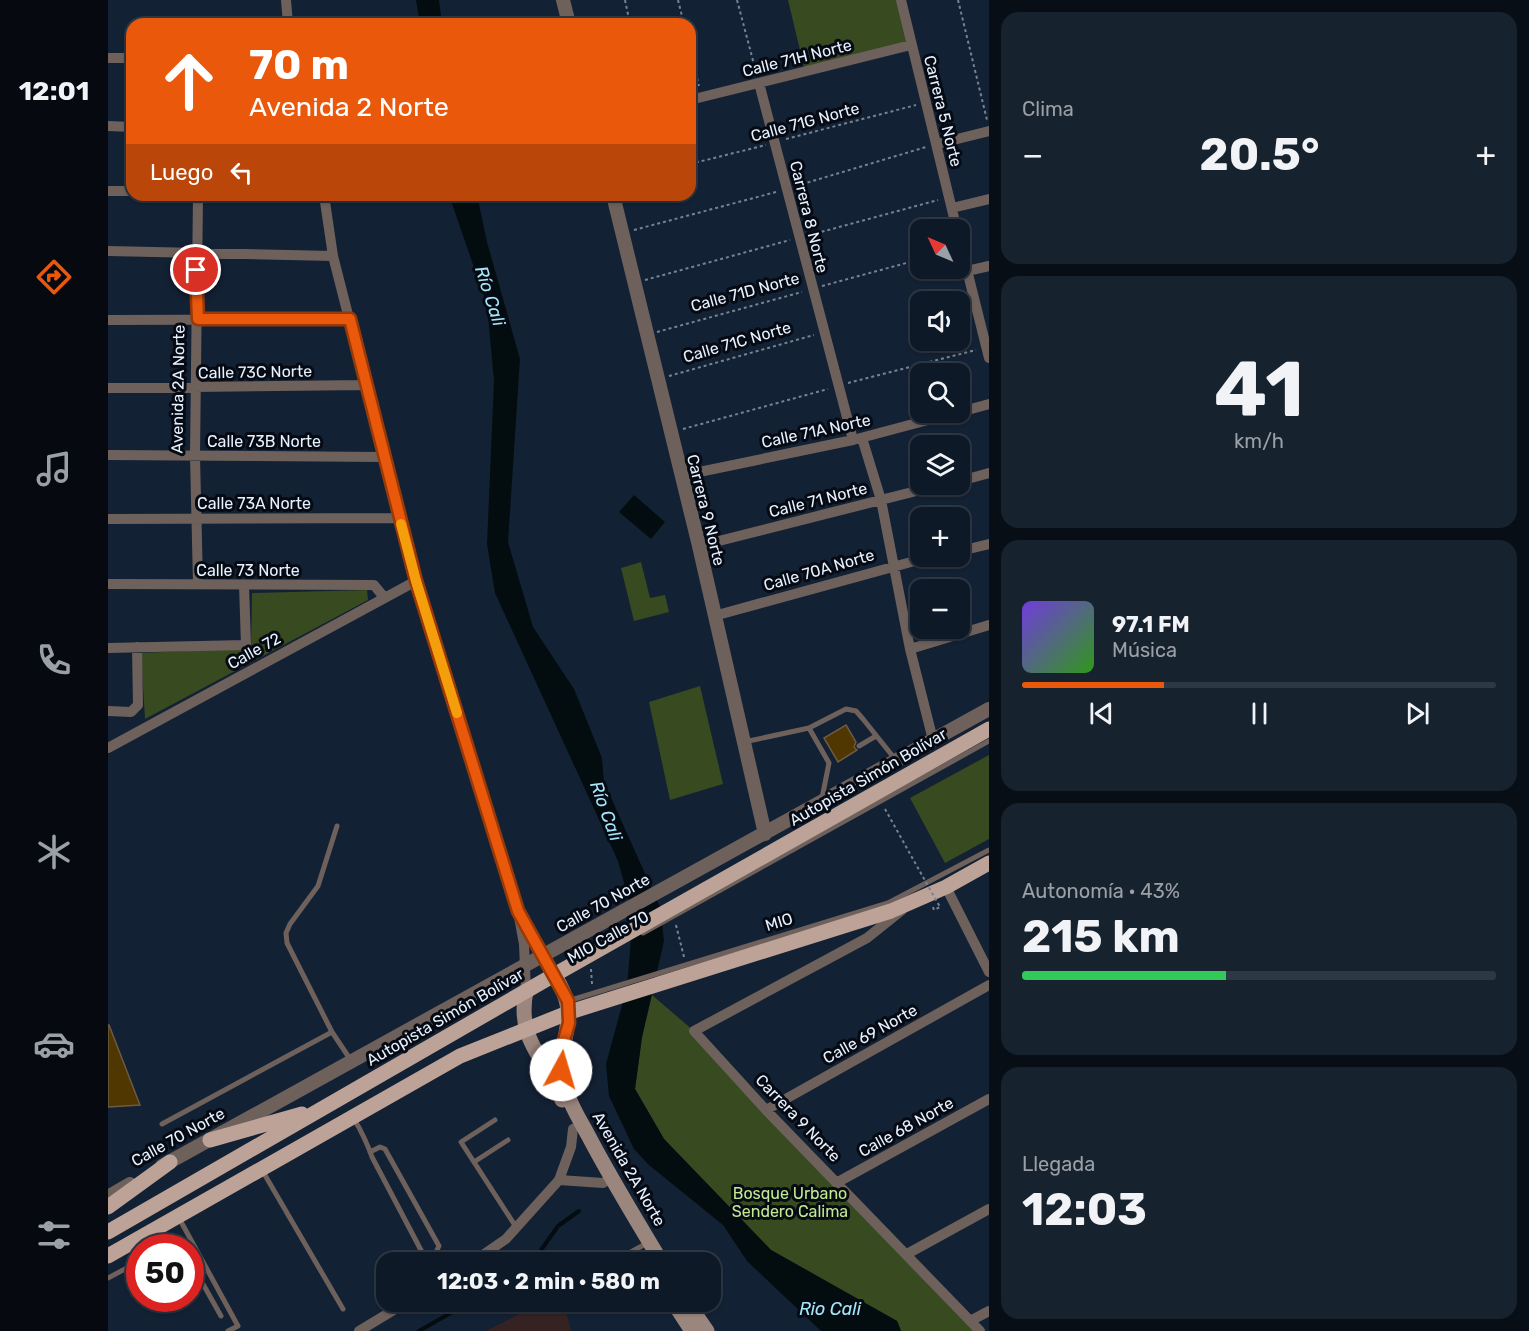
<!DOCTYPE html>
<html lang="es">
<head>
<meta charset="utf-8">
<style>
	body { margin:0; font-family:Rubik,sans-serif; background:#17222f; color:#f1f3f6; height:100vh; display:flex; flex-direction:column; font-size:22px; white-space:nowrap }
	* { box-sizing:border-box; margin:0 }
	p { font-size:20px; color:#9ba0a7 }
	.icon { flex:none; width:33px; height:33px; fill:none; stroke:currentColor; stroke-width:2; stroke-linecap:round; stroke-linejoin:round }
	.map { position:relative; flex:1; overflow:hidden }
	.drawer { display:flex; flex-direction:column; gap:12px; padding:12px; background:#080e15; width:540px }
	.drawer>* { flex:none }
	.banner { position:absolute; left:18px; top:18px; width:570px; height:183px; border-radius:18px; box-shadow:0 2px 4px #0004,0 0 0 2px #2e3844; background:#ea580c; color:#fff; overflow:hidden }
	.needle { width:39px; rotate:314deg }
	.tools { position:absolute; left:802px; top:219px; display:grid; gap:12px }
	.tools a { display:grid; place-items:center; width:60px; height:60px; border-radius:12px; background:#0e1927; box-shadow:0 2px 4px #0004,0 0 0 2px #2e3844; font-size:30px }
	.speed { position:absolute; left:18px; top:1234px; display:flex; gap:12px; font-size:30px; font-weight:700; text-align:center }
	.speed>* { display:grid; place-content:center; width:78px; height:78px; border-radius:50%; background:#0e1927; box-shadow:0 2px 4px #0004,0 0 0 2px #2e3844; line-height:1 }
	.speed .limit { border:9px solid #d22; background:#fff; color:#111 }
	.pin { position:absolute; display:grid; place-items:center; width:51px; height:51px; color:#fff; margin:-26px; border:3px solid #fff; border-radius:50%; box-shadow:0 2px 6px #0007 }
	.me { position:absolute; width:66px; margin:-33px; rotate:6deg; stroke-linejoin:round; filter:drop-shadow(0 0 4px #0008) }
	.turn { display:flex; align-items:center; gap:21px; height:126px; padding:0 24px; font-size:27px }
	.turn .icon { width:78px; height:78px; stroke-width:2.5 }
	.turn b { display:block; font-size:42px; line-height:51px }
	.then { display:flex; align-items:center; height:57px; padding:0 24px; background:#0003; gap:12px; font-size:22px }
	.big { font-size:45px; font-weight:700; line-height:1.1 }
	.drawer .tile { flex:1; display:flex; flex-direction:column; justify-content:center; gap:9px; min-width:0; padding:0 21px; border-radius:18px; background:#17222f }
	.drawer .dial { align-items:center; gap:0 }
	.dial b { font-size:78px; line-height:1 }
	.song { display:flex; align-items:center; gap:18px }
	.cover { width:72px; height:72px; border-radius:9px; background:linear-gradient(135deg,hsl(260 70% 55%),hsl(110 70% 35%)) }
	.played { height:6px; border-radius:3px; background:linear-gradient(90deg,#ea580c 30%,#2e3844 30%) }
	.keys { display:flex; justify-content:space-around; direction:ltr }
	.heat { display:flex; justify-content:space-between; align-items:center; font-size:33px; direction:ltr }
	.charge { height:9px; border-radius:4px; background:linear-gradient(90deg,#34c759 43%,#2e3844 0) }
	.trip { position:absolute; left:268px; top:1252px; width:345px; height:60px; border-radius:18px; background:#0e1927; box-shadow:0 2px 4px #0004,0 0 0 2px #2e3844; font-weight:700; line-height:60px; text-align:center }
	main { display:flex; flex:1; min-height:0 }
	.tab-bar { display:flex; flex-direction:column; width:108px; justify-content:space-around; align-items:center; background:#060a10; color:#9ba0a7 }
	.tab-bar .icon { width:42px; height:42px }
	.tab-bar .selected { color:#ea580c }
	.tab-bar b { font-size:27px; color:#f1f3f6 }
	.map>svg:first-child { display:block }
	.education { fill:#352222 }
	.green { fill:#374a20 }
	.water { fill:#030d10 }
	.lines { fill:none; stroke-linecap:round; stroke-linejoin:round }
	.stream { stroke:#030d10; stroke-width:4 }
	.building { fill:#503600; stroke:#6b5b42; stroke-width:1.5 }
	.path { stroke:#778394; stroke-width:2; stroke-dasharray:3 3; stroke-linecap:butt }
	.service { stroke:#6e615c; stroke-width:5 }
	.minor { stroke:#6e615c; stroke-width:10 }
	.tertiary { stroke:#6e615c; stroke-width:14 }
	.secondary { stroke:#9b867d; stroke-width:15 }
	.primary { stroke:#bda297; stroke-width:15 }
	.path-bridge { stroke:#778394; stroke-width:2; stroke-dasharray:3 3; stroke-linecap:butt }
	.route-casing { stroke:#983908; stroke-width:15 }
	.route { stroke:#ea580c; stroke-width:10 }
	.slow { stroke:#f59e0b; stroke-width:10 }
	.labels { text-anchor:middle; dominant-baseline:central; stroke-width:6; stroke-linejoin:round; paint-order:stroke }
	.street-label { font-size:16px; fill:#e7f1ff; stroke:#050a13 }
	.park-label { font-size:16px; fill:#c2ea92; stroke:#050a13 }
	.water-label { font-size:18px; font-style:italic; fill:#a3e8fa; stroke:#050a13 }
</style>
</head>
<body>
<main>
<nav class="tab-bar">
<b>12:01</b>
<svg class="icon selected" aria-label="directions" viewBox="0 0 24 24"><path d="M12 3l9 9-9 9-9-9zM9 14v-3h6M13 9l2 2-2 2"/></svg>
<svg class="icon" aria-label="music" viewBox="0 0 24 24"><path d="M9 18V5l10-2v13"/><circle cx="6" cy="18" r="3"/><circle cx="16" cy="16" r="3"/></svg>
<svg class="icon" aria-label="phone" viewBox="0 0 24 24"><path d="M5 4h4l2 5-3 2q2 4 5 5l2-3 5 2v4C11 20 4 13 5 4z"/></svg>
<svg class="icon" aria-label="climate" viewBox="0 0 24 24"><path d="M12 3v18M4 7l16 10M4 17L20 7"/></svg>
<svg class="icon" aria-label="car" viewBox="0 0 24 24"><path d="M5 17H2v-5l4-1 3-4h7l3 4 3 1v5h-3M9 17h6M6 11h13"/><circle cx="7" cy="17" r="2"/><circle cx="17" cy="17" r="2"/></svg>
<svg class="icon" aria-label="filters" viewBox="0 0 24 24"><path d="M4 7h16M4 17h16"/><circle cx="9" cy="7" r="2"/><circle cx="15" cy="17" r="2"/></svg>
</nav>
<div class="map">
<svg width="881" height="1331" viewBox="0 0 881 1331">
	<rect width="100%" height="100%" fill="#132134"/>
	<!-- education -->
	<path class="education" d="M456 1303 463 1331H378L419 1310Z"/>
	<!-- green -->
	<path class="green" d="M680 0H792L803 45 697 71Z
		M533 562 542 598 557 595 561 612 526 621 513 568Z
		M259 590 260 600 37 719 33 653 143 648 144 593Z
		M592 686 615 784 562 800 541 702Z
		M881 755V839L837 863 802 798Z
		M544 995 586 1031 872 1331H793L789 1321 663 1250 556 1139 527 1089 534 1037Z"/>
	<!-- water -->
	<path class="water" d="M308 0H331L333 16 339 24H312Z
		M341 195H369L379 242 412 359 400 542 425 627 466 689 494 758 496 782 552 907 556 941 534 1037 527 1089 556 1139 663 1250 789 1321 793 1331H713L639 1261 615 1225 541 1165 526 1149 501 1096 498 1064 519 987 525 915 510 861 387 593 379 544 386 381 379 305Z
		M526 495 557 522 543 539 511 512Z"/>
	<g class="lines">
		<!-- stream -->
		<path class="stream" d="M424 1263 450 1226 471 1211
			M311 1331 362 1302"/>
	</g>
	<!-- building -->
	<path class="building" d="M738 725 748 742 746 747 749 750 730 762 716 738Z
		M0 1025H1L32 1105 0 1107Z"/>
	<g class="lines">
		<!-- path -->
		<path class="path" d="M517 0 522 24
			M570 0 576 24
			M629 0 648 72
			M850 0 879 120
			M582 49 591 86
			M678 139 808 105
			M582 164 658 145
			M688 186 818 147
			M526 230 668 192
			M702 235 830 200
			M537 280 682 240
			M714 286 813 259
			M549 332 694 292
			M561 376 706 335
			M740 383 868 350
			M575 429 720 389
			M777 809 815 877
			M825 907 826 910 832 907
			M568 925 576 957
			M483 969 484 984"/>
		<!-- service -->
		<path class="service" d="M701 728 721 763 714 798
			M636 742 701 728 738 709 748 711 755 719 787 759
			M751 746 768 736
			M535 933 881 741
			M460 1001 780 903 881 850
			M224 1032 179 943 178 933 182 924 210 886 229 826
			M246 1119C254 1132 259 1143 264 1157L315 1254 326 1256 331 1246 277 1149 272 1147 262 1152
			M387 1120 353 1142 408 1227
			M54 1124 224 1032 242 1059
			M366 1162 400 1140
			M154 1170 235 1309
			M71 1218 130 1326 120 1331
			M43 1245 56 1248
			M42 1248 48 1233
			M82 1261 113 1316
			M503 1263 541 1242
			M0 1278 32 1261"/>
		<!-- minor -->
		<path class="minor" d="M178 0 180 24
			M793 0 849 230
			M0 58H24
			M651 83 745 440
			M582 100 803 45
			M0 126 24 127
			M829 144 881 131
			M0 191H24
			M216 195 225 256 308 581 410 911 416 944 418 991
			M844 208 881 199
			M852 242 881 358
			M0 251 225 256
			M859 271 881 266
			M0 320 242 319
			M0 388 258 385
			M852 412 881 404
			M754 438 773 500 802 649 825 740
			M0 455 276 457
			M572 476 745 440 850 412
			M852 481 881 473
			M0 519 292 518
			M591 546 836 484
			M852 551 881 544
			M0 584 266 585 275 596
			M90 584 87 456 90 195
			M606 616 825 556
			M0 648 138 645 136 585
			M802 649 881 625
			M0 711 23 712 30 705 29 647
			M0 748 308 581
			M838 887 881 972
			M794 910 759 938 586 1031 658 1110 872 1331
			M417 925 446 975
			M658 1110 881 985
			M451 1180 495 1183 503 1178
			M730 1182 881 1099
			M799 1254 881 1209
			M363 1263 398 1239 451 1180 463 1147 465 1129 475 1124
			M862 1321 881 1311
			M251 1331 299 1302"/>
		<!-- tertiary -->
		<path class="tertiary" d="M455 0 461 24
			M505 195 591 546 657 834
			M54 1166 881 709
			M0 1197 22 1184"/>
		<!-- secondary -->
		<path class="secondary" d="M446 975C479 1023 442 1041 458 1089 462 1105 472 1120 480 1135 503 1179 529 1221 554 1263
			M418 991C408 1041 438 1058 454 1100
			M565 1302 584 1331
			M579 1302 599 1331"/>
		<!-- primary -->
		<path class="primary" d="M102 1140 194 1114
			M0 1207 62 1162
			M0 1232 446 975 881 729
			M0 1256 352 1056 462 1012 783 911 838 887 881 863"/>
		<!-- path-bridge -->
		<path class="path-bridge" d="M815 877 832 907"/>
	</g>
	<g class="lines">
		<!-- route casing -->
		<g class="route-casing">
			<path id="route" d="M88 270 90 319H242L308 581 410 911 460 1001 461 1023 454 1047 453 1070"/>
		</g>
		<!-- route -->
		<use href="#route" class="route"/>
		<!-- slow -->
		<path class="slow" d="M293 524 308 581 349 713"/>
	</g>
	<g class="labels">
		<!-- street labels -->
		<g class="street-label">
			<text transform="translate(689 58) rotate(-14)">Calle 71H Norte</text>
			<text transform="translate(835 111) rotate(76)">Carrera 5 Norte</text>
			<text transform="translate(697 122) rotate(-15)">Calle 71G Norte</text>
			<text transform="translate(701 217) rotate(76)">Carrera 8 Norte</text>
			<text transform="translate(637 292) rotate(-15)">Calle 71D Norte</text>
			<text transform="translate(629 342) rotate(-16)">Calle 71C Norte</text>
			<text transform="translate(147 372) rotate(-1)">Calle 73C Norte</text>
			<text transform="translate(70 389) rotate(-89)">Avenida 2A Norte</text>
			<text transform="translate(708 431) rotate(-12)">Calle 71A Norte</text>
			<text x="156" y="441">Calle 73B Norte</text>
			<text transform="translate(710 500) rotate(-14)">Calle 71 Norte</text>
			<text x="146" y="503">Calle 73A Norte</text>
			<text transform="translate(598 510) rotate(76)">Carrera 9 Norte</text>
			<text x="140" y="570">Calle 73 Norte</text>
			<text transform="translate(711 570) rotate(-16)">Calle 70A Norte</text>
			<text transform="translate(146 651) rotate(-29)">Calle 72</text>
			<text transform="translate(760 777) rotate(-30)">Autopista Simón Bolívar</text>
			<text transform="translate(495 903) rotate(-29)">Calle 70 Norte</text>
			<text transform="translate(671 922) rotate(-17)">MIO</text>
			<text transform="translate(500 937) rotate(-29)">MIO Calle 70</text>
			<text transform="translate(337 1017) rotate(-30)">Autopista Simón Bolívar</text>
			<text transform="translate(762 1034) rotate(-29)">Calle 69 Norte</text>
			<text transform="translate(690 1118) rotate(46)">Carrera 9 Norte</text>
			<text transform="translate(798 1127) rotate(-29)">Calle 68 Norte</text>
			<text transform="translate(70 1137) rotate(-29)">Calle 70 Norte</text>
			<text transform="translate(521 1169) rotate(60)">Avenida 2A Norte</text>
		</g>
		<!-- park labels -->
		<g class="park-label">
			<text x="682" y="1193">Bosque Urbano<tspan x="682" dy="18">Sendero Calima</tspan></text>
		</g>
		<!-- water labels -->
		<g class="water-label">
			<text transform="translate(382 296) rotate(72)">Río Cali</text>
			<text transform="translate(498 811) rotate(70)">Río Cali</text>
			<text x="722" y="1309">Rio Cali</text>
		</g>
	</g>
</svg>
<div class="tools">
<a><svg class="needle" viewBox="-14 -14 28 28"><path d="M0-13l5 13h-10z" fill="#e53935"/><path d="M0 13l5-13h-10z" fill="#9ba0a7"/></svg></a>
<a><svg class="icon" aria-label="sound" viewBox="0 0 24 24"><path d="M4 9h4l5-4v14l-5-4H4zM17 9q2 3 0 6"/></svg></a>
<a><svg class="icon" aria-label="search" viewBox="0 0 24 24"><circle cx="10" cy="10" r="6"/><path d="M15 15l6 6"/></svg></a>
<a><svg class="icon" aria-label="layers" viewBox="0 0 24 24"><path d="M12 4l9 5-9 5-9-5zM3 14l9 5 9-5"/></svg></a>
<a>+</a>
<a>−</a>
</div>
<div class="speed"><div class="limit">50</div></div>
<div class="pin" style="left:88px;top:270px;background:#d93025"><svg class="icon" aria-label="arrive" viewBox="0 0 24 24"><path d="M6 21V4h12l-3 4 3 4H6"/></svg></div>
<svg class="me" style="left:453px;top:1070px" viewBox="-20 -20 40 40"><circle r="19" fill="#fff"/><path d="M0-13L10 11 0 6-10 11z" fill="#ea580c"/></svg>
<div class="trip">12:03 · 2 min · 580 m</div>
<div class="banner">
<div class="turn"><svg class="icon" aria-label="ahead" viewBox="0 0 24 24"><path d="M12 20V5M6 11l6-6 6 6"/></svg><div><b>70 m</b>Avenida 2 Norte</div></div>
<div class="then">Luego<svg class="icon" aria-label="left" viewBox="0 0 24 24"><path d="M17 20v-9H6M10 6l-5 5 5 5"/></svg></div>
</div>
</div>
<section class="drawer">
<div class="tile"><p>Clima</p>
<div class="heat"><a>−</a><b class="big">20.5°</b><a>+</a></div>
</div>
<div class="tile dial"><b>41</b><p>km/h</p></div>
<div class="tile">
<div class="song"><i class="cover"></i><div><b>97.1 FM</b><p>Música</p></div></div>
<div class="played"></div>
<div class="keys"><svg class="icon" aria-label="previous" viewBox="0 0 24 24"><path d="M18 5L8 12l10 7zM5 5v14"/></svg><svg class="icon" aria-label="pause" viewBox="0 0 24 24"><path d="M8 5v14M16 5v14"/></svg><svg class="icon" aria-label="next" viewBox="0 0 24 24"><path d="M6 5l10 7-10 7zM19 5v14"/></svg></div>
</div>
<div class="tile"><p>Autonomía · 43%</p><b class="big">215 km</b><div class="charge"></div></div>
<div class="tile"><p>Llegada</p><b class="big">12:03</b></div>
</section>
</main>
</body>
</html>
